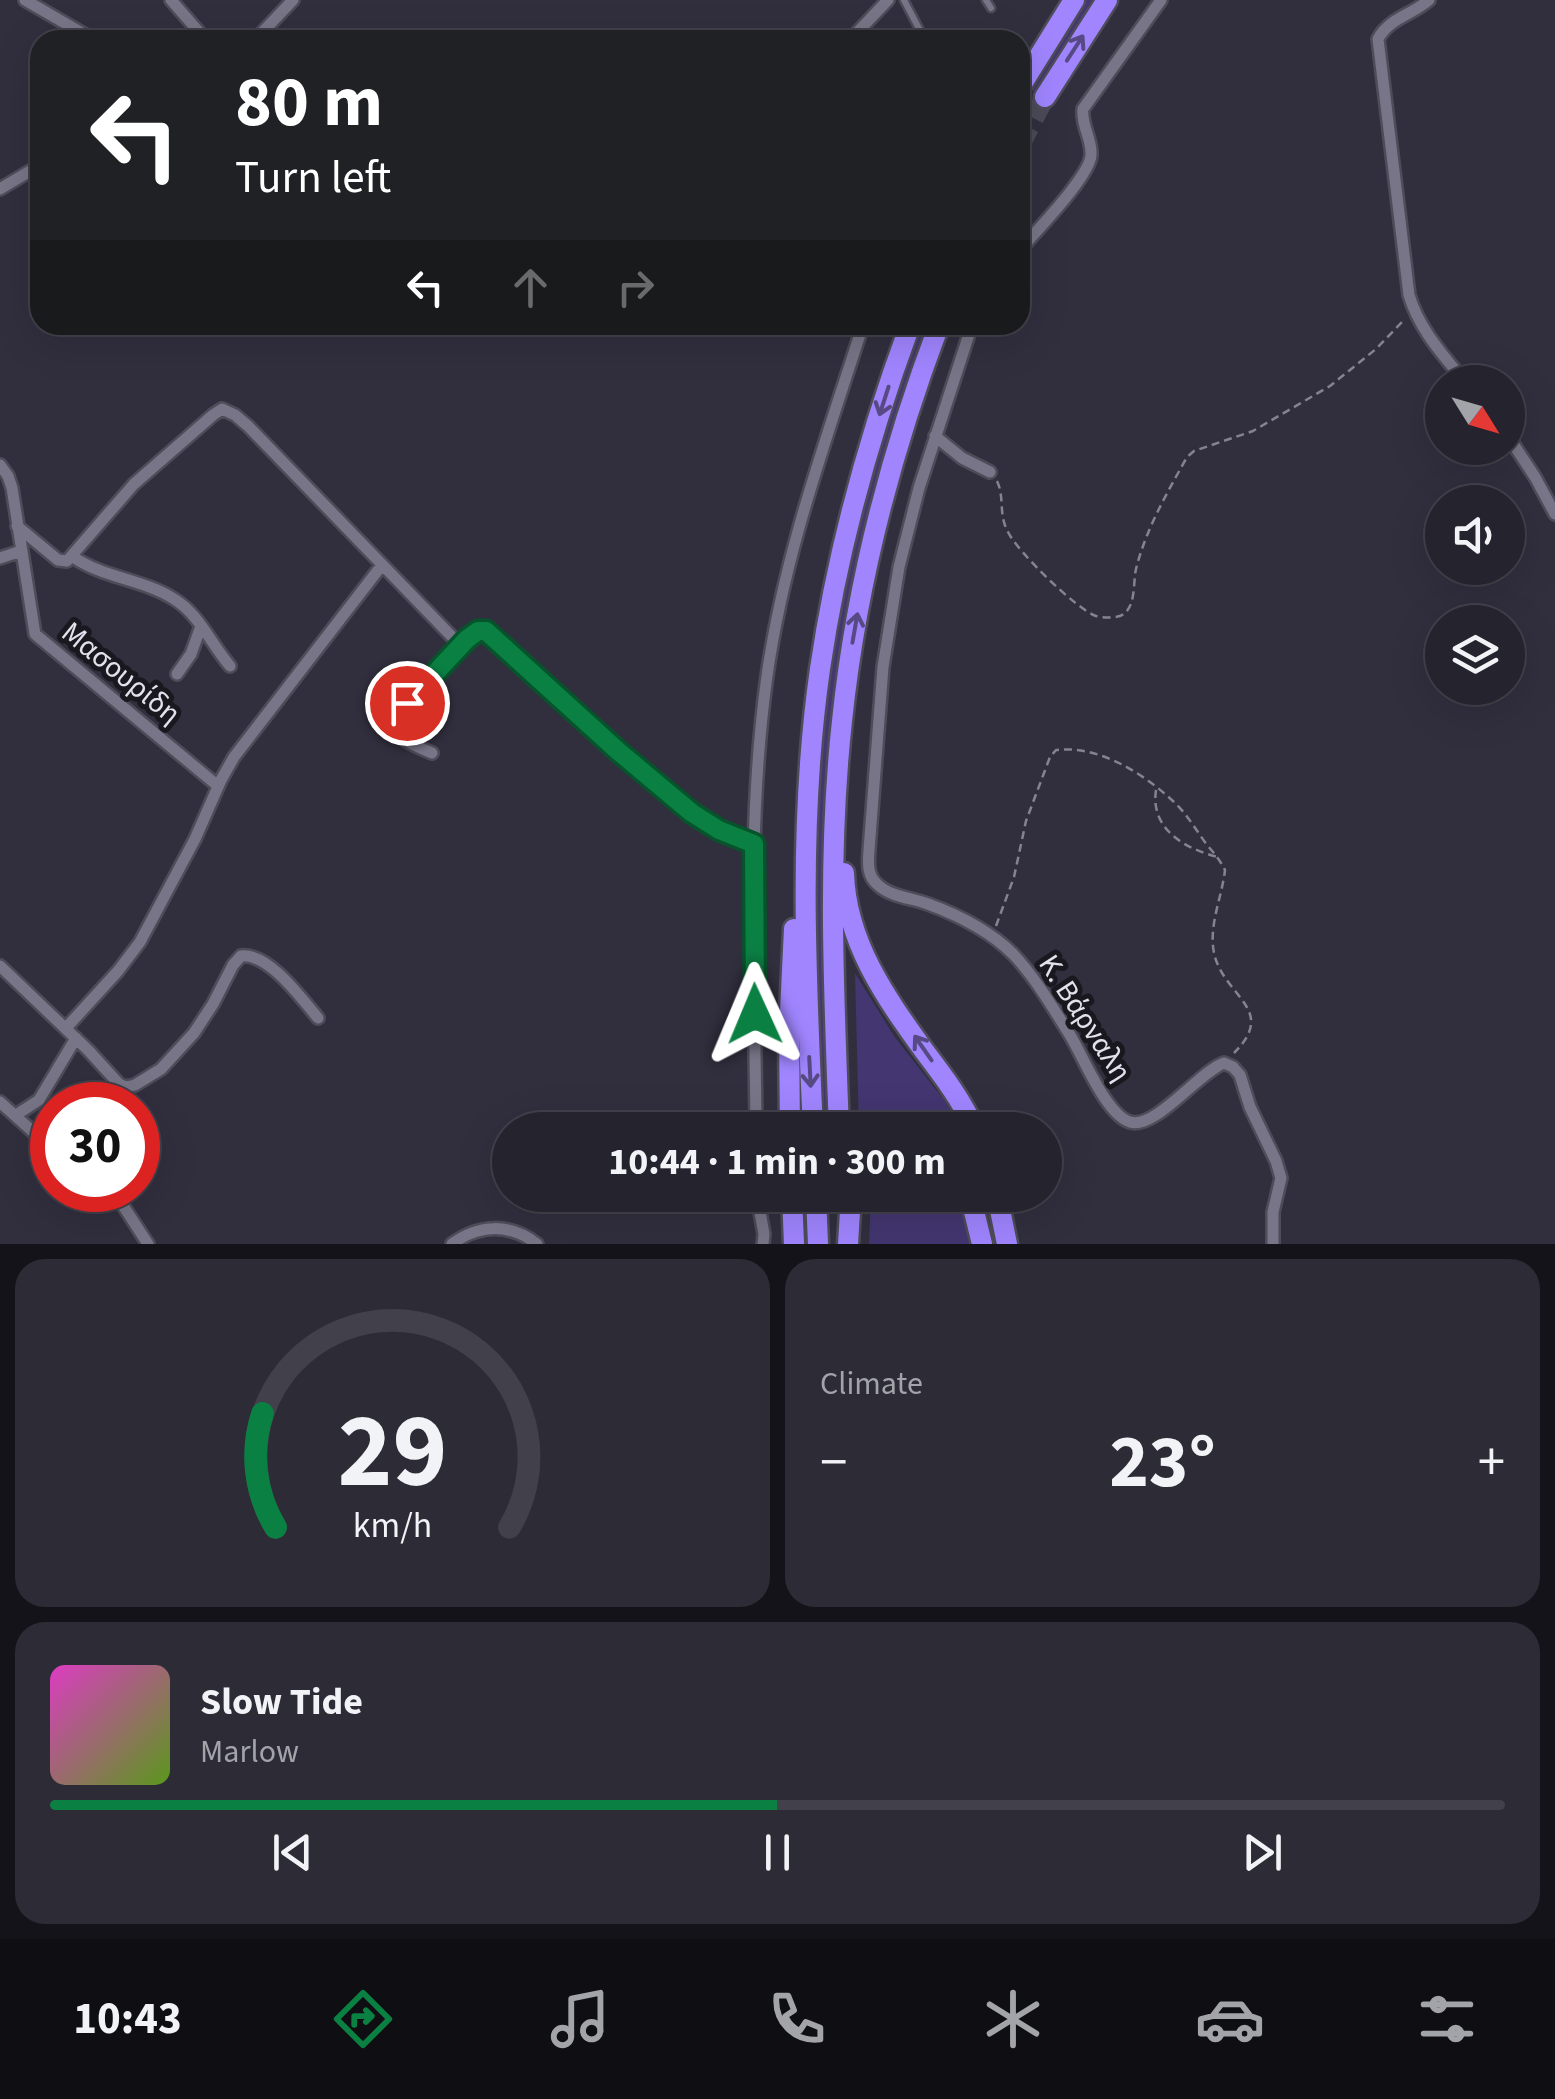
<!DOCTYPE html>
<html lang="en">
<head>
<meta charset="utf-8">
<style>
	body { margin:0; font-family:"Source Sans 3",sans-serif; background:#2d2b36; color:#f1f3f6; height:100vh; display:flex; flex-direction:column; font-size:38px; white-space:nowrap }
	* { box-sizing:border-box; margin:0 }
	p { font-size:32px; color:#a3a4aa }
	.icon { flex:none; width:55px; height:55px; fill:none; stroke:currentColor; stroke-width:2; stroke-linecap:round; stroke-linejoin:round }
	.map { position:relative; height:1244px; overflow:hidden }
	.sheet { display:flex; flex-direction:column; gap:15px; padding:15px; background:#141319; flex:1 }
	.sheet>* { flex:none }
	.guide { position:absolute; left:30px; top:30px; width:1000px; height:305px; border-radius:30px; box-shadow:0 10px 40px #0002,0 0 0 2px #42404a; background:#202124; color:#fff; overflow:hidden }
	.needle { width:65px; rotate:127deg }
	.buttons { position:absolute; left:1425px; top:365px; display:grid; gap:20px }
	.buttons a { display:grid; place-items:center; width:100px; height:100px; border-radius:50%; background:#25232e; box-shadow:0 10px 40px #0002,0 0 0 2px #42404a; font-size:50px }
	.speed { position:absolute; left:30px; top:1082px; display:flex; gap:20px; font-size:50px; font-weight:700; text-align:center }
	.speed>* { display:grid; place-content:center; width:130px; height:130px; border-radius:50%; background:#25232e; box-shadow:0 10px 40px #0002,0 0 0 2px #42404a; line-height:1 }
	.speed .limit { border:15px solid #d22; background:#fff; color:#111 }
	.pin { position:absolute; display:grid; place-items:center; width:85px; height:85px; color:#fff; margin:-42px; border:5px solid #fff; border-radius:50%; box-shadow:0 2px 10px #0007 }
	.me { position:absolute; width:110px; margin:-55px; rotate:359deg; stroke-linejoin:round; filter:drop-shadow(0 0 8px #0008) }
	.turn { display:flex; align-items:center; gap:35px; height:210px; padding:0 40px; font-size:45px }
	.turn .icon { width:130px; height:130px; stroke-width:2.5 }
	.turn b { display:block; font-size:70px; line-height:85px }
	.lanes { display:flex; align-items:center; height:95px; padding:0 40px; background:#0003; justify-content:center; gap:50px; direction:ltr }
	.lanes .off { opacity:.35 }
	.big { font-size:75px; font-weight:700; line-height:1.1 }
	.sheet .tile { flex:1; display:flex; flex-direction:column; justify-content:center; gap:15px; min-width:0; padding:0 35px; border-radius:30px; background:#2d2b36 }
	.sheet .dial { align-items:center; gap:0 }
	.dial svg { height:260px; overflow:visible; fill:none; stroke:#42404a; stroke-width:7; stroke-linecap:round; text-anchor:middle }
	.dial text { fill:#f1f3f6; stroke:none }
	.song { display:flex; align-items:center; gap:30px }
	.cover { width:120px; height:120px; border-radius:15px; background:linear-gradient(135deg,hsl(310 70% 55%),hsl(90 70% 35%)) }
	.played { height:10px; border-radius:5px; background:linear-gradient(90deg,#0b8043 50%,#42404a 50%) }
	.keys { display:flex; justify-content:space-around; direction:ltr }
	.heat { display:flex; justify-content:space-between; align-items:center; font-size:55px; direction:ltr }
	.sheet .tiles { flex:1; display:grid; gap:15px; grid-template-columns:1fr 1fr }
	.tile:last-child { grid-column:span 2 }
	.trip { position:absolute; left:492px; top:1112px; width:570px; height:100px; border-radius:50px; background:#25232e; box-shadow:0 10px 40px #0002,0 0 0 2px #42404a; font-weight:700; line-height:100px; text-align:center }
	.tabs { display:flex; height:160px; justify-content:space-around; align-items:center; background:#0f0e12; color:#a3a4aa }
	.tabs .icon { width:70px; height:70px }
	.tabs .selected { color:#0b8043 }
	.tabs b { font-size:45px; color:#f1f3f6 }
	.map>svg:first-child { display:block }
	.green { fill:#433671 }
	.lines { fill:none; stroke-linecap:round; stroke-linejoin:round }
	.motorway-tunnel { stroke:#4c4a58; stroke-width:20; stroke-dasharray:20 10; stroke-linecap:butt }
	.service-casing { stroke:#4e4c59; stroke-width:11 }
	.minor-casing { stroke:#4e4c59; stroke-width:16 }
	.motorway-casing { stroke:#4e4c59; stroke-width:25 }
	.path { stroke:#858391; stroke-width:2.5; stroke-dasharray:8 5; stroke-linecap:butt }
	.service { stroke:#777587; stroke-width:6 }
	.minor { stroke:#777587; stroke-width:11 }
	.motorway { stroke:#a085ff; stroke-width:20 }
	.oneway { stroke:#564984 }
	.route-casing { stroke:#07532c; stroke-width:25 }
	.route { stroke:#0b8043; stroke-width:18 }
	.labels { text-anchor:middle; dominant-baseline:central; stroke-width:10; stroke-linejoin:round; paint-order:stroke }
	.street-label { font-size:30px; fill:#e3e1ec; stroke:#19181f }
</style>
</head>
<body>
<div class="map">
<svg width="1555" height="1244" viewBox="0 0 1555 1244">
	<rect width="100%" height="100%" fill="#312f3e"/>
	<!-- green -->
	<path class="green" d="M1086 0H1095L1036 92 1030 89Z
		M921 325H928C889 437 855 551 838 669 815 821 823 977 830 1130H823C816 976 808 822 830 669 847 551 881 437 921 325Z
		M855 973 894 1036 944 1100 962 1130H938L917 1123 901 1124 882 1130H859Z
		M871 1195H963L976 1244H869Z"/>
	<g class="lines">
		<!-- motorway-tunnel -->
		<path class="motorway-tunnel" d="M1020 145 1045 97"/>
		<!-- service casing -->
		<g class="service-casing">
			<path id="service" d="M904 0 925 40
				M986 0 991 8"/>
		</g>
		<!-- minor casing -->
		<g class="minor-casing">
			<path id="minor" d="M25 0 94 40
				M171 0 206 40
				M1429 0C1412 15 1389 18 1378 39L1409 295C1419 329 1443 355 1465 382
				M255 40 293 0
				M850 40 888 0
				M0 189 40 165
				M1020 250C1036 231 1090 176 1091 155 1092 138 1081 126 1083 109L1161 0
				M972 325 919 488 899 567 883 667 869 850C868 863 867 876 878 885 891 897 912 898 928 904 958 915 990 931 1013 954 1035 977 1053 1008 1070 1035 1083 1056 1106 1115 1130 1122 1155 1130 1199 1072 1224 1063L1233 1067 1240 1075 1250 1107 1276 1161 1281 1178 1273 1212V1244
				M935 436 962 458 990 472
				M1508 436 1535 477 1555 514
				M0 465 8 476 12 488 35 634 218 786
				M17 526 58 560 67 561 134 484 213 415 222 409 235 415 248 426 460 645
				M72 556C102 578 143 579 174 599 199 614 211 644 230 666
				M0 558 21 551
				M177 674 191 654 201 626
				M432 753C415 745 390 739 396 717L460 645 478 631H486L618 751 693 813 719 830 754 844
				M0 966 88 1050 119 1084 126 1087 135 1085 161 1069 194 1033 213 1004 233 965 241 956C269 953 301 998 318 1018
				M66 1028 118 971 140 942 195 839 221 780 234 757 382 565
				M0 1102 52 1149
				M16 1115 39 1100 76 1038
				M756 1130C755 979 746 826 767 676 784 555 826 440 863 325
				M113 1190 148 1244
				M757 1195 764 1234 763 1244
				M452 1244C479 1224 510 1223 537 1244"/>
		</g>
		<!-- motorway casing -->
		<g class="motorway-casing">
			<path id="motorway" d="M1020 87 1074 0
				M1045 97 1107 0
				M844 873C846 942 886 998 925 1052 944 1077 962 1101 975 1130
				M790 1130 789 1033 794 929
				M813 1130C806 977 798 821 820 669 837 552 869 436 910 325
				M839 1130C834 994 827 857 842 721 856 586 891 452 939 325
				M792 1195 794 1244
				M816 1195 818 1244
				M970 1195 982 1244
				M997 1195 1007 1244
				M848 1244 851 1195"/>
		</g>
		<!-- path -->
		<path class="path" d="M997 481C1005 498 998 514 1008 532 1017 551 1076 609 1096 616 1104 618 1119 619 1125 613 1136 603 1133 582 1136 569 1146 529 1167 493 1187 457L1194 451 1253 431 1330 386 1376 349 1405 319
			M1156 790C1150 829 1185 849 1218 857
			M996 926 1014 877 1026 821 1050 757 1056 750C1099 745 1143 773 1174 802 1187 814 1196 830 1207 845 1214 853 1220 860 1225 870 1222 898 1207 928 1215 957 1227 998 1277 1010 1234 1053"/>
		<!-- service -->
		<use href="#service" class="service"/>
		<!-- minor -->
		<use href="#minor" class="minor"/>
		<!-- motorway -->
		<use href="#motorway" class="motorway"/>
	</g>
	<!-- one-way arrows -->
	<defs><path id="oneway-shaft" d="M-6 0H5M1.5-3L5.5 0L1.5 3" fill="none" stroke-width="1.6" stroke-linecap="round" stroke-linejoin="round" transform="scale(2.5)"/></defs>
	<g class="oneway">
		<use href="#oneway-shaft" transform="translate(1075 48) rotate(-57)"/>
		<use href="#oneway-shaft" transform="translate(884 401) rotate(108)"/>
		<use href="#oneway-shaft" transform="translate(855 628) rotate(-80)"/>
		<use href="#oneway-shaft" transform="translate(923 1048) rotate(-125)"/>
		<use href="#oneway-shaft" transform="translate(810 1072) rotate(87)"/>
	</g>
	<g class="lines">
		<!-- route casing -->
		<g class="route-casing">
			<path id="route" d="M407 703 467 639 478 631H486L618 751 692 813 719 830 754 844 755 1014"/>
		</g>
		<!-- route -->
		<use href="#route" class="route"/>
	</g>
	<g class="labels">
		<!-- street labels -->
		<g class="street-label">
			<text transform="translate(121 673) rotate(39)">Μασουρίδη</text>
			<text transform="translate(1085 1018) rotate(57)">Κ. Βάρναλη</text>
		</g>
	</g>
</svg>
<div class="buttons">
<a><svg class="needle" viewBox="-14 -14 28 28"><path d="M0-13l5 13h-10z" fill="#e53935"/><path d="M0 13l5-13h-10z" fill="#a3a4aa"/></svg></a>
<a><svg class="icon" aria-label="sound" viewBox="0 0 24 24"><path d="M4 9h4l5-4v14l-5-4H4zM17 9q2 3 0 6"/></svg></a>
<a><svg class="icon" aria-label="layers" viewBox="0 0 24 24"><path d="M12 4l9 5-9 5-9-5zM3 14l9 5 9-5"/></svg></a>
</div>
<div class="speed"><div class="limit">30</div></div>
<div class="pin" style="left:407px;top:703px;background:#d93025"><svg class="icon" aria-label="arrive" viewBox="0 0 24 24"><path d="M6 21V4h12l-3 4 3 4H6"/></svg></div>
<svg class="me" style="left:755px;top:1014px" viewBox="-20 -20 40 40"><path d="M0-17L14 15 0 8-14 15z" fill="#0b8043" stroke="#fff" stroke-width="4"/></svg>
<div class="trip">10:44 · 1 min · 300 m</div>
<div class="guide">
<div class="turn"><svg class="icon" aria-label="left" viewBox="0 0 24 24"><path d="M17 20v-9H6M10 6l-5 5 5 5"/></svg><div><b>80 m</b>Turn left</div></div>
<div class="lanes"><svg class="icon" aria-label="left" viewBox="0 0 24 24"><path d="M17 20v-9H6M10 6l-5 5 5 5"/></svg><svg class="icon off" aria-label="ahead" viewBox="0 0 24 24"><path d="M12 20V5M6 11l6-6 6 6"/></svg><svg class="icon off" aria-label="right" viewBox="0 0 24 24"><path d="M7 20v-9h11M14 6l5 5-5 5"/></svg></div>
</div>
</div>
<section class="sheet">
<div class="tiles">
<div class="tile dial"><svg viewBox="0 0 100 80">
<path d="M14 69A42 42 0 1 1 86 69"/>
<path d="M14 69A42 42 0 0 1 10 34" stroke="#0b8043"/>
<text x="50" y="56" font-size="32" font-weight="700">29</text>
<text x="50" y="72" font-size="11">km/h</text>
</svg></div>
<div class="tile"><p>Climate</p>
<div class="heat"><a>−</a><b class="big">23°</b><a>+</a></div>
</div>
<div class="tile">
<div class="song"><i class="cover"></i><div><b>Slow Tide</b><p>Marlow</p></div></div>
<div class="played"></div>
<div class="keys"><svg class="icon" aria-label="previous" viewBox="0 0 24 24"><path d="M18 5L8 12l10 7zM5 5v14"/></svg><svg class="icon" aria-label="pause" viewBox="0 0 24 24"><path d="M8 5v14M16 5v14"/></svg><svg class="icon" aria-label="next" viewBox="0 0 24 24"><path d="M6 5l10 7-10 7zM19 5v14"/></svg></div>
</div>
</div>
</section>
<nav class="tabs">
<b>10:43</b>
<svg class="icon selected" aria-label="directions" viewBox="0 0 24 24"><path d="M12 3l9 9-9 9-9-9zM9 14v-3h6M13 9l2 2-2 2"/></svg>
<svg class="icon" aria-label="music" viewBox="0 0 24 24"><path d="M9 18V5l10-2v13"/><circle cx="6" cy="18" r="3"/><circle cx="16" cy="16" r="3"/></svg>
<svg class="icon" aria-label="phone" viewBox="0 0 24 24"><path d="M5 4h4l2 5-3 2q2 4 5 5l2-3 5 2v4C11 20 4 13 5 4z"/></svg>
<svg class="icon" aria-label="climate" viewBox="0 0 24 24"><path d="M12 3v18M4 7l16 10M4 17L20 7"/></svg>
<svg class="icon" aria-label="car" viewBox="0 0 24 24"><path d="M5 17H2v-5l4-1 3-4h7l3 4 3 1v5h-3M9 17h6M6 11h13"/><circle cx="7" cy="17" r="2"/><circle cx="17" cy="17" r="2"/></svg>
<svg class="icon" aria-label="filters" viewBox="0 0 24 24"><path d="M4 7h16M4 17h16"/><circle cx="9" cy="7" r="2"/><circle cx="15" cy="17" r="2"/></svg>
</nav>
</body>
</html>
